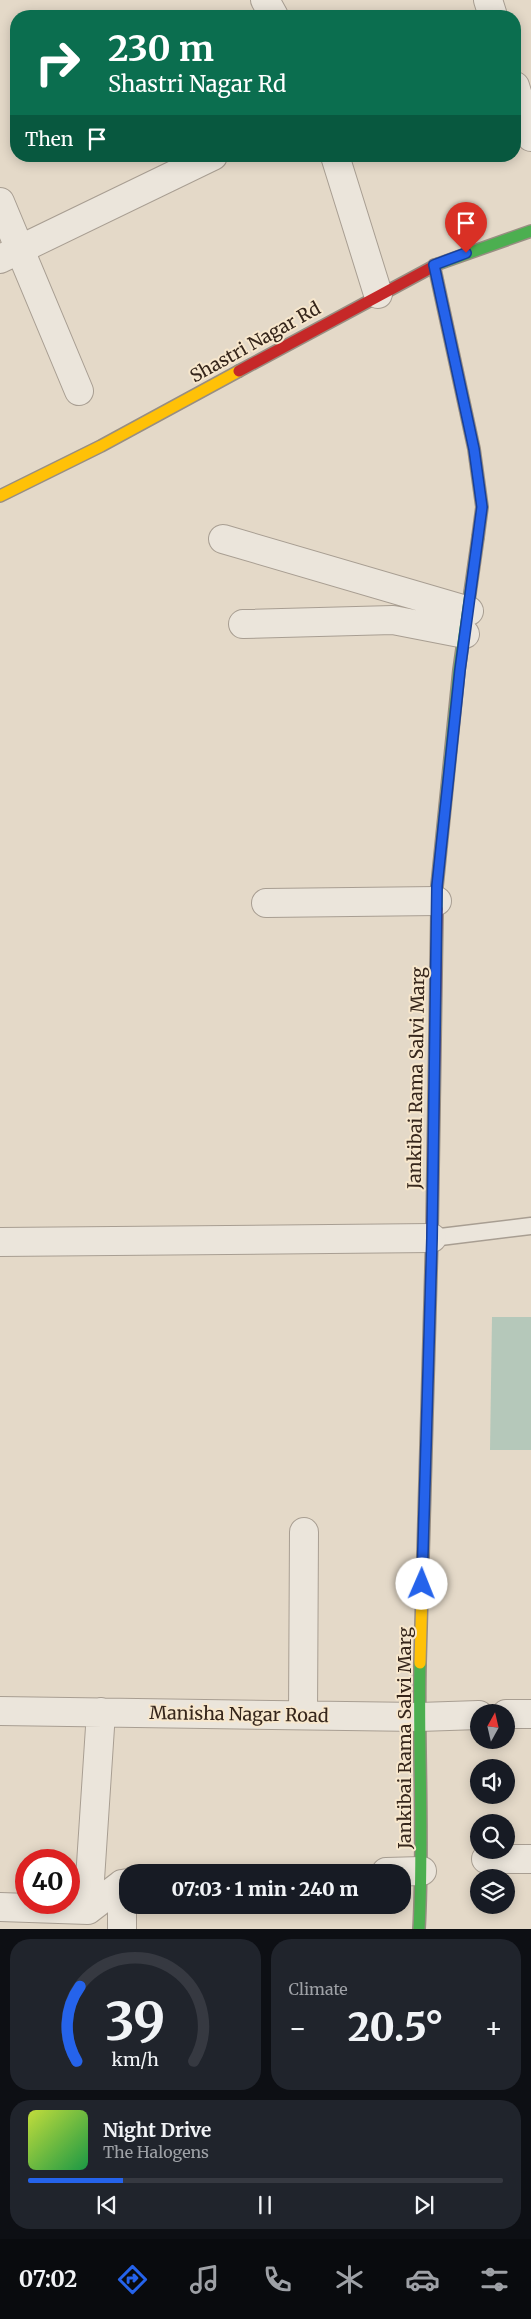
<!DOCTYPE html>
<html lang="en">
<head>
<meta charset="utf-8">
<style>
	body { margin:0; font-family:Merriweather,serif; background:#20242c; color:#f1f3f6; height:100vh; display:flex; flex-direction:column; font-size:19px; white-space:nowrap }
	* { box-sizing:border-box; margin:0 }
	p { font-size:16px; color:#9ea1a6 }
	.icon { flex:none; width:28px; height:28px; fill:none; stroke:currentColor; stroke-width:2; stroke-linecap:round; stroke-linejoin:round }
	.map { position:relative; height:1929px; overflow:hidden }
	.side { display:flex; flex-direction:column; gap:10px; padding:10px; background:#0d0f14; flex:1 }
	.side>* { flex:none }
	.hud { position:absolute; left:10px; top:10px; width:511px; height:152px; border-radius:20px; box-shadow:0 2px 12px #0003; background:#0b6e4f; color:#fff; overflow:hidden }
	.needle { width:32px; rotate:8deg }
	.controls { position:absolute; left:470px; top:1704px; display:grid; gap:10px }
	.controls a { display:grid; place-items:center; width:45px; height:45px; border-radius:50%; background:#171b24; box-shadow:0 2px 12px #0003; font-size:25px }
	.speed { position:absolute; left:15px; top:1849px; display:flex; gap:10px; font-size:25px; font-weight:700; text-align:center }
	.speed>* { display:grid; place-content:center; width:65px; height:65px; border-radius:50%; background:#171b24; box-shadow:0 2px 12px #0003; line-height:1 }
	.speed .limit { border:8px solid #d22; background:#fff; color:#111 }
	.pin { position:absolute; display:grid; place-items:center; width:42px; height:42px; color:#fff; margin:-51px -21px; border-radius:50% 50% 50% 0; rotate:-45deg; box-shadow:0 0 5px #0007 }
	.pin .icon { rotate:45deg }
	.me { position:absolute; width:55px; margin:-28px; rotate:1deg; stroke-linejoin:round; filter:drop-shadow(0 0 4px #0008) }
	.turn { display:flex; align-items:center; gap:18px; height:105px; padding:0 15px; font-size:22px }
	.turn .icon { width:65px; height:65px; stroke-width:2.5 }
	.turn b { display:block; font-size:35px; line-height:42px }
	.then { display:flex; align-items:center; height:48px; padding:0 15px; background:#0003; gap:10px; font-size:19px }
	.big { font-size:38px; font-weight:800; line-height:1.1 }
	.side .card { flex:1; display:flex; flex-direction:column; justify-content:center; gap:8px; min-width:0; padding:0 18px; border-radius:20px; background:#20242c }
	.side .dial { align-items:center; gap:0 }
	.dial svg { height:130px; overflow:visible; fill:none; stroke:#363941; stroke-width:7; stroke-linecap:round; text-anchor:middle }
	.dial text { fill:#f1f3f6; stroke:none }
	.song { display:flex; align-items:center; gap:15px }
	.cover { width:60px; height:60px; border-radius:8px; background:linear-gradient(135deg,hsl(70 70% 55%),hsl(140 70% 35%)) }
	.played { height:5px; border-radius:2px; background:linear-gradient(90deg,#2563eb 20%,#363941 20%) }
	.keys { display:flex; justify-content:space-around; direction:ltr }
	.heat { display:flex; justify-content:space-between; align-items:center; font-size:28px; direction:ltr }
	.side .tiles { flex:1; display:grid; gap:10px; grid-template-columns:1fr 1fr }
	.card:last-child { grid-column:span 2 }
	.trip { position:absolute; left:119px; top:1864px; width:292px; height:50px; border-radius:20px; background:#171b24; box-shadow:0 2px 12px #0003; font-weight:800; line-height:50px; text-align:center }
	.dock { display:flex; height:80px; justify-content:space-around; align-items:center; background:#090b0e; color:#9ea1a6 }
	.dock .icon { width:35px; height:35px }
	.dock .on { color:#2563eb }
	.dock b { font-size:22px; color:#f1f3f6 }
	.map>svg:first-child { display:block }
	.water { fill:#b5c8ba }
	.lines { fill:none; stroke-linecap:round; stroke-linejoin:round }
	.lane-casing { stroke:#a89e92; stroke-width:19 }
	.street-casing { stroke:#a89e92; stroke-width:30 }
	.fast-casing { stroke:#988e82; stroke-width:14 }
	.slow-casing { stroke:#988e82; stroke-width:14 }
	.jam-casing { stroke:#988e82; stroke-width:14 }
	.lane { stroke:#ebe5db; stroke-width:16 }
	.street { stroke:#ebe5db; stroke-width:28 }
	.fast { stroke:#4caf50; stroke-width:11 }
	.slow { stroke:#ffc107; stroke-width:11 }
	.jam { stroke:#c62828; stroke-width:11 }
	.route-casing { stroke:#184099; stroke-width:12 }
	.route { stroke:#2563eb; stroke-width:9 }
	.labels { text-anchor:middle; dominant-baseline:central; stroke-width:4; stroke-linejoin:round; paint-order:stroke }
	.street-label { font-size:18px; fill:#36261b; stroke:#f7e7cd }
</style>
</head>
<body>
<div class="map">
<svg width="531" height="1929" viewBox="0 0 531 1929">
	<rect width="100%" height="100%" fill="#e4d9c8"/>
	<!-- water -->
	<path class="water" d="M492 1317H531V1450H490Z"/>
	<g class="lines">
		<!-- lane casing -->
		<g class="lane-casing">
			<path id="lane" d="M432 1238 531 1226"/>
		</g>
		<!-- street casing -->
		<g class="street-casing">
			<path id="street" d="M265 0 274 16
				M488 0 493 16
				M515 86 531 137
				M335 156 378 294
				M0 202 79 391
				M0 259 213 156
				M223 539 469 611
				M243 624 393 620 465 634
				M266 903 437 901
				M0 1242 432 1238
				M0 1711 419 1717 479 1715
				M506 1714H531
				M303 1715 304 1532
				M486 1859H531
				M386 1872 422 1871
				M0 1907 88 1910 122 1884 128 1883
				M88 1910 101 1712
				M122 1929V1884"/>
		</g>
		<!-- fast casing -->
		<g class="fast-casing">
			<path id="fast" d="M438 264 531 231
				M437 909V886L459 670 478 537
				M419 1929C424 1840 418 1752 420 1663"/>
		</g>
		<!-- slow casing -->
		<g class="slow-casing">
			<path id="slow" d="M434 265 474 449 482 507 478 537
				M0 496 101 446 239 371
				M420 1663 432 1234"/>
		</g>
		<!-- jam casing -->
		<g class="jam-casing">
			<path id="jam" d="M239 371 438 264
				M432 1234 437 909"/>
		</g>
		<!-- lane -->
		<use href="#lane" class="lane"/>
		<!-- street -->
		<use href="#street" class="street"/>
		<!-- fast -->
		<use href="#fast" class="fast"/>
		<!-- slow -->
		<use href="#slow" class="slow"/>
		<!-- jam -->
		<use href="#jam" class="jam"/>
	</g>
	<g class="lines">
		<!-- route casing -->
		<g class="route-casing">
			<path id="route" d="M422 1584 432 1238 437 886 460 670 482 507 474 449 434 265 466 253"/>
		</g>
		<!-- route -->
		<use href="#route" class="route"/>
	</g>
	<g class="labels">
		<!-- street labels -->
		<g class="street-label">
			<text transform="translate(255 342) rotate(-29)">Shastri Nagar Rd</text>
			<text transform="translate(416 1078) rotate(-89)">Jankibai Rama Salvi Marg</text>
			<text transform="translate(239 1714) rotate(1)">Manisha Nagar Road</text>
			<text transform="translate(404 1738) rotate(-90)">Jankibai Rama Salvi Marg</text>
		</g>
	</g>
</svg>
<div class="controls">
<a><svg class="needle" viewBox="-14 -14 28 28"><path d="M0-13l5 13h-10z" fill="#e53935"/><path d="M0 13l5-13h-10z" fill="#9ea1a6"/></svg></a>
<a><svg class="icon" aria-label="sound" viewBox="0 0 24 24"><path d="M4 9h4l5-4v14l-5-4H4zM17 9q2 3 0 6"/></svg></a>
<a><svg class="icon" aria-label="search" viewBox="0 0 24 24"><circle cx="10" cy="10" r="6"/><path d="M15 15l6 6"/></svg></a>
<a><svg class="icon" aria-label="layers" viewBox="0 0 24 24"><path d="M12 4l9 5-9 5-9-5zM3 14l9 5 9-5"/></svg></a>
</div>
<div class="speed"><div class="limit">40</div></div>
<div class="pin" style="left:466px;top:253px;background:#d93025"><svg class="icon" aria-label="arrive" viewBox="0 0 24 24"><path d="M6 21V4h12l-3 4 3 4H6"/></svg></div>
<svg class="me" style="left:422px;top:1584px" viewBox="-20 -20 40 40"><circle r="19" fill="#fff"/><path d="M0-13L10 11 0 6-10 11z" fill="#2563eb"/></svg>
<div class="trip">07:03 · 1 min · 240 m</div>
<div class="hud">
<div class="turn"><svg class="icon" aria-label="right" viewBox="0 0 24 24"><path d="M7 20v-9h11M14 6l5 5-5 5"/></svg><div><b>230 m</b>Shastri Nagar Rd</div></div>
<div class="then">Then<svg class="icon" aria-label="arrive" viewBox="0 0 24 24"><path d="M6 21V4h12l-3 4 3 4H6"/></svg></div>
</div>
</div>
<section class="side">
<div class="tiles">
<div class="card dial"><svg viewBox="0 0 100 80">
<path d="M14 69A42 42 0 1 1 86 69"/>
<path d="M14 69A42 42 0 0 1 16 23" stroke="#2563eb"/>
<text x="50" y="56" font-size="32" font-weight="700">39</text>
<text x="50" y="72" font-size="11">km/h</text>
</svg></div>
<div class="card"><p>Climate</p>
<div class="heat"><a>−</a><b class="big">20.5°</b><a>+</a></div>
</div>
<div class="card">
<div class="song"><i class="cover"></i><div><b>Night Drive</b><p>The Halogens</p></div></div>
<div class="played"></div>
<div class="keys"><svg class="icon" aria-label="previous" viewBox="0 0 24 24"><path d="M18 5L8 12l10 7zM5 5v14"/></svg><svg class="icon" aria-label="pause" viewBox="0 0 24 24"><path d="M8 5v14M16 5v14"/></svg><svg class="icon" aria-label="next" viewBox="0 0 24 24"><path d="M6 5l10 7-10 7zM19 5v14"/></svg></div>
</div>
</div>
</section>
<nav class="dock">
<b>07:02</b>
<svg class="icon on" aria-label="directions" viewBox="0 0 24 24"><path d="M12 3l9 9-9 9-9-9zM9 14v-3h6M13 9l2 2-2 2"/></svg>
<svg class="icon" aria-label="music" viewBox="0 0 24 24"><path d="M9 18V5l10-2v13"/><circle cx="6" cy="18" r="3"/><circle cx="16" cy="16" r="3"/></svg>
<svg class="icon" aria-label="phone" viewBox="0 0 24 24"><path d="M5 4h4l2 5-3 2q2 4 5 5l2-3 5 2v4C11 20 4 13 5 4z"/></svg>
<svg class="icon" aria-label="climate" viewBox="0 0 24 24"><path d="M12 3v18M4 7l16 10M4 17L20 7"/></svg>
<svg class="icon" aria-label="car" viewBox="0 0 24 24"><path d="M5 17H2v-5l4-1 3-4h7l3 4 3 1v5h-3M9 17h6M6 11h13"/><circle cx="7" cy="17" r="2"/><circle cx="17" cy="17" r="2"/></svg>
<svg class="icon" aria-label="filters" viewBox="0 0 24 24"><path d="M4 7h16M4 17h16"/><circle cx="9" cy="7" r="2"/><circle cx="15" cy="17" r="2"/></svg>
</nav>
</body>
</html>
